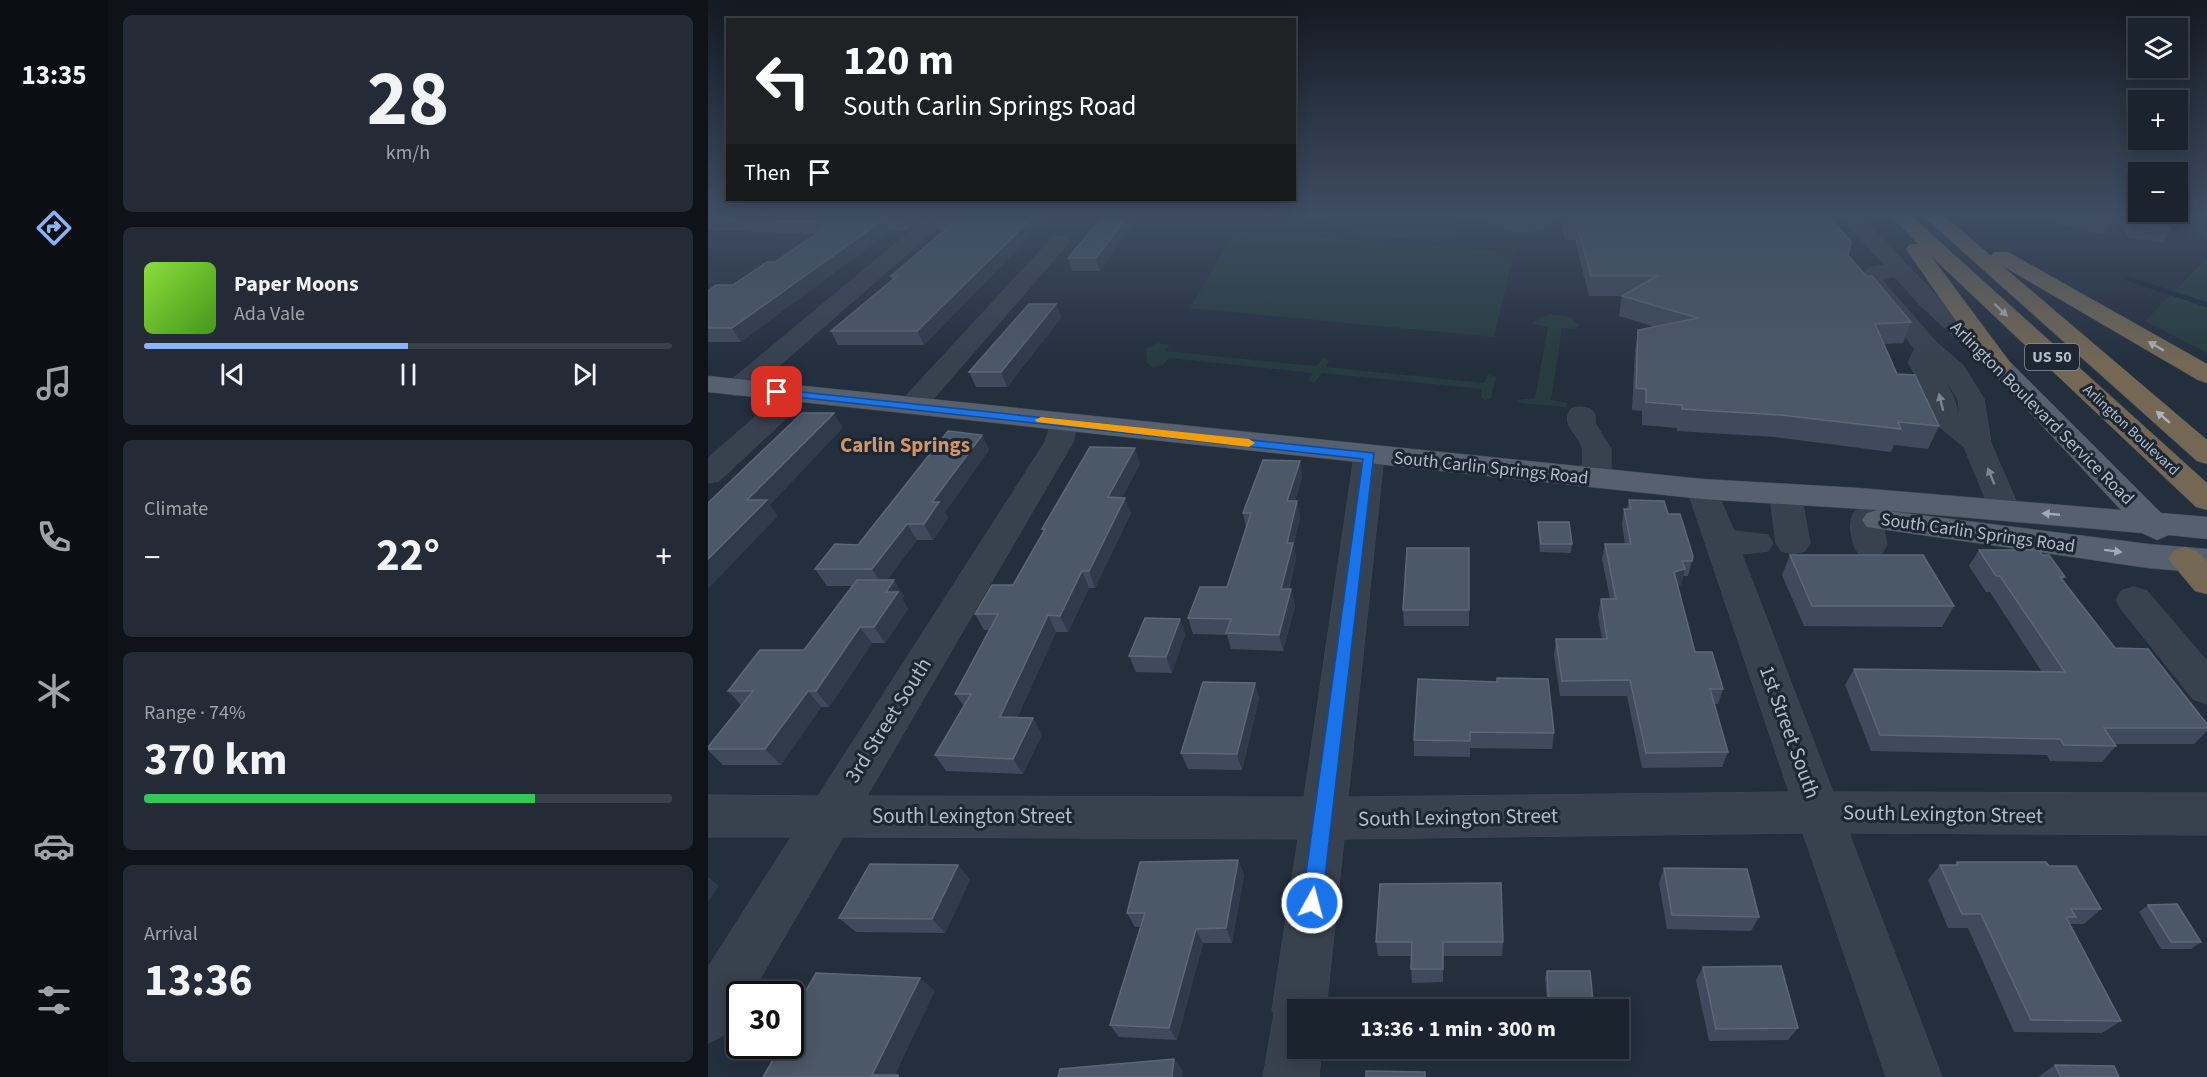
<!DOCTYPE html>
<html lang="en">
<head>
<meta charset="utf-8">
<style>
	body { margin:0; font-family:"Source Sans 3",sans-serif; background:#242b36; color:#f1f3f6; height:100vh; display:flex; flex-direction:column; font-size:22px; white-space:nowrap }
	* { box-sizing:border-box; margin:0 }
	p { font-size:20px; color:#a0a4aa }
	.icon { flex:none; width:33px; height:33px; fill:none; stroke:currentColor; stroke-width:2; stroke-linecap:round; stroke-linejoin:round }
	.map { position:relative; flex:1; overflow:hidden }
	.details { display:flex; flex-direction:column; gap:15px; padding:15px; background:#0f1319; width:600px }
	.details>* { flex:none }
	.hud { position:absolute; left:18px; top:18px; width:570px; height:183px; border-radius:0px; box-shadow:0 3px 15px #0003,0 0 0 2px #39404a; background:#202124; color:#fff; overflow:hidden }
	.tools { position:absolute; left:1420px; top:18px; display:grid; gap:12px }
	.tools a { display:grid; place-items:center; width:60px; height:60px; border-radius:0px; background:#1b232e; box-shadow:0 3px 15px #0003,0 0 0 2px #39404a; font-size:30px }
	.speed { position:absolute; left:18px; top:981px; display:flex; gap:12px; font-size:30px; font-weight:700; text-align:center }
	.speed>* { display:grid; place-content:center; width:78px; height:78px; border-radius:50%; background:#1b232e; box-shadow:0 3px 15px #0003,0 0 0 2px #39404a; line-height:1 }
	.speed .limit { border:3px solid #111; border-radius:9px; background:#fff; color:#111 }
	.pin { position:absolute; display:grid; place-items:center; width:51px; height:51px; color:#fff; margin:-26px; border-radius:12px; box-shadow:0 3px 9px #0006 }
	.me { position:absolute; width:66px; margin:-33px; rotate:7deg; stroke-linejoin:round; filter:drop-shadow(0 0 4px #0008) }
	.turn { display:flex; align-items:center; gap:21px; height:126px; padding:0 18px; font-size:27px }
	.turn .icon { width:78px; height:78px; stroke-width:2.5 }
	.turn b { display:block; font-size:42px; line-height:51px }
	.then { display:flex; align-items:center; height:57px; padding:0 18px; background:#0003; gap:12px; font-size:22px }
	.big { font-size:45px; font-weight:700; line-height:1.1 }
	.details .card { flex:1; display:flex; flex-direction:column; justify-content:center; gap:9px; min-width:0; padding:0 21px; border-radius:9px; background:#242b36 }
	.details .dial { align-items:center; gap:0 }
	.dial b { font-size:78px; line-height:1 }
	.song { display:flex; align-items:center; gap:18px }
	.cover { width:72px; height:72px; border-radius:9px; background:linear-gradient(135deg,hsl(90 70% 55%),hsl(100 70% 35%)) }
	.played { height:6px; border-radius:3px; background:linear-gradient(90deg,#8ab4f8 50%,#39404a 50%) }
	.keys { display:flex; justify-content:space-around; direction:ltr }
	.heat { display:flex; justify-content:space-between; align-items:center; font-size:33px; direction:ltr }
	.charge { height:9px; border-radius:4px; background:linear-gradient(90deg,#34c759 74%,#39404a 0) }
	.trip { position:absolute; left:579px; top:999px; width:342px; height:60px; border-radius:0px; background:#1b232e; box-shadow:0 3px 15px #0003,0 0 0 2px #39404a; font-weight:700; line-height:60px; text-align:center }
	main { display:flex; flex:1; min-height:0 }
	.tabs { display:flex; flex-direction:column; width:108px; justify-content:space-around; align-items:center; background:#0b0e12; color:#a0a4aa }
	.tabs .icon { width:42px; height:42px }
	.tabs .on { color:#8ab4f8 }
	.tabs b { font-size:27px; color:#f1f3f6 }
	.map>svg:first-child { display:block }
	.green { fill:#263c3f }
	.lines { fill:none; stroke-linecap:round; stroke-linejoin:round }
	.stream { stroke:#17263c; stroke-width:5 }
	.minor-casing { stroke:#414a57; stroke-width:1 }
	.major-casing { stroke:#414a57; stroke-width:1 }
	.highway-casing { stroke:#434c59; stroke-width:1 }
	.minor { fill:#38414e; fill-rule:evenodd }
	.major { fill:#56606e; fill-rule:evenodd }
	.highway { fill:#746855; fill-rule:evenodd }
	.wall { fill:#3f4b5c }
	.shaded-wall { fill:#2f3b4b }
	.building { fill:#4b5868; stroke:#5c6777; stroke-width:1.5 }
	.oneway { fill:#aeb4bd }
	.oneway2 { fill:#7c8592 }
	.oneway3 { fill:#a1aab7 }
	.route { fill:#1a73e8; stroke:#114b97; stroke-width:1.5 }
	.slow { fill:#f59e0b }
	.labels { text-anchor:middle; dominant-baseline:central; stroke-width:6; stroke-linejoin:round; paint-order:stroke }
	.far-street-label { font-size:15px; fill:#b4bcc9; stroke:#1d2633 }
	.shield { fill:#1d2633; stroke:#878f9c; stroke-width:1.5 }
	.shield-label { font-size:16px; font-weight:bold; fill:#b4bcc9 }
	.street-label { font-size:18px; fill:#b4bcc9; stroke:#1d2633 }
	.quarter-label { font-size:21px; font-weight:bold; fill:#d59563; stroke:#1d2633 }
	.near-street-label { font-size:21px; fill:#b4bcc9; stroke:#1d2633 }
</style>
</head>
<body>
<main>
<nav class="tabs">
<b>13:35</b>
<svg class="icon on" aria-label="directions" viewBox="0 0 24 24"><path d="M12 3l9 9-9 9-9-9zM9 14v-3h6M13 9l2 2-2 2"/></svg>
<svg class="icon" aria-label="music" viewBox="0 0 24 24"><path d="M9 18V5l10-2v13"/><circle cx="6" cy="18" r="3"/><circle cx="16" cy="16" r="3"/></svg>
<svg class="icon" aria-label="phone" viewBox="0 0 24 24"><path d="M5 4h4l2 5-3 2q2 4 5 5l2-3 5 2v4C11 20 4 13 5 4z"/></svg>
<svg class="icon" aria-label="climate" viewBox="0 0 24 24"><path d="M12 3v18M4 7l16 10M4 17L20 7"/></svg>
<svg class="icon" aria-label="car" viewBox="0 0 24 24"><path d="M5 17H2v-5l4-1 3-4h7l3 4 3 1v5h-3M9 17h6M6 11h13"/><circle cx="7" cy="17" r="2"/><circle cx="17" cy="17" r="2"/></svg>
<svg class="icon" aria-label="filters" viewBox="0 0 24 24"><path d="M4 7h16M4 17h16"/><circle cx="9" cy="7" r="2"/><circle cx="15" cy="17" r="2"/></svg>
</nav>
<section class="details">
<div class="card dial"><b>28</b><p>km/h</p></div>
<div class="card">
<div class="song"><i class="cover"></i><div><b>Paper Moons</b><p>Ada Vale</p></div></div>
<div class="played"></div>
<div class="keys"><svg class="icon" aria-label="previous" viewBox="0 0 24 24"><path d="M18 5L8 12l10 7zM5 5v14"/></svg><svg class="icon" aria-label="pause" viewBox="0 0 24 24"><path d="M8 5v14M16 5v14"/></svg><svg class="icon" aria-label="next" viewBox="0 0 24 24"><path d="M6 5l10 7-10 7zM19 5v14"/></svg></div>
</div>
<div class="card"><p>Climate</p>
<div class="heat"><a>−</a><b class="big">22°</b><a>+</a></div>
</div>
<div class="card"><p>Range · 74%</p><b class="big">370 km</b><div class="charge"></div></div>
<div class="card"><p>Arrival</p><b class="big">13:36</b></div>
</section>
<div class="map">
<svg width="1499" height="1077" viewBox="0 0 1499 1077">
	<rect width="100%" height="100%" fill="#242f3e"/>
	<!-- green -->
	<path class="green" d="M597 213H749V240C700 238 640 241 597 213Z
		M1473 213H1499V243Z
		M527 231 806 252 786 337 482 308Z
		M1499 258V353L1437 321Z
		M842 314 862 317 871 325 867 329 854 328 843 400 860 403 857 407 811 403 808 400 827 398 840 327 824 324 825 321Z
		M450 343 461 345 457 351 608 366 615 358 621 361 618 367 776 383 780 375 788 377 783 398 777 400 773 397 774 389 614 373 606 383 600 381 605 373 461 358 455 365 445 367 439 363 438 349Z"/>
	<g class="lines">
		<!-- stream -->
		<path class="stream" d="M1418 278 1499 305"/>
		<!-- minor casing -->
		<g class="minor-casing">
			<path id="minor" d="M225 213H246L39 394 30 396 21 394 17 388 21 382Z
				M770 213H791L813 220 826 218 836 213H856C839 238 787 238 770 213Z
				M1130 213H1150L1229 296 1301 362 1297 367 1288 370 1279 367 1213 306 1186 276 1174 280 1229 343 1255 365 1276 399 1283 443 1312 510 1307 517 1296 520 1285 517 1256 447 1223 420 1219 396 1200 362 1207 349 1151 280 1161 268 1176 265ZM1230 369 1250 399 1252 418 1245 396Z
				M1380 213H1421L1439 217 1442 221 1432 227 1382 217Z
				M351 236 358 238 361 242 358 246 214 412 204 414 194 412 190 406 194 400 344 238Z
				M89 386 98 388 102 394 98 400 11 481 0 483V458L80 388Z
				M873 407 883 409 887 415V423L903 449V478L899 485 888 487 877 485C870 474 877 460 874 447 869 432 852 425 863 409Z
				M355 415 365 417 369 423 365 442 159 796 596 797 646 456 651 450 661 447 671 450 676 456 640 797 1081 792 979 489 983 482 994 479 1005 482 1026 531 1060 535 1065 543 1060 551 1034 554 1125 792 1499 793V835L1141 833 1234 1077H1178L1095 833 636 839 618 1010H590V1048H614L611 1077H555L566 1014 564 1010 590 839 135 837 43 994H32C32 1022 26 1032 0 1043V967L83 837H0V795L110 796 337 442 345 417Z
				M1079 495 1090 498 1095 505 1102 543 1097 551 1085 554 1073 551 1068 543 1063 505 1068 498Z
				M1158 508 1169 511 1174 518 1179 545 1174 553 1162 556 1150 553C1143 541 1139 522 1147 511Z
				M1426 587 1439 591 1499 661V704L1485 699 1413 609 1408 600 1413 591Z"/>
		</g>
		<!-- major casing -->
		<g class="major-casing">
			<path id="major" d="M1291 357 1300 360 1453 513 1499 517V539L1461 535 1449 540 1434 533 1172 510 1440 544 1499 549V573L1440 568 1159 527 1154 520 1159 513 1170 510 994 499 0 392V376L994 479 1151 488 1413 510 1282 370 1278 365 1282 360Z"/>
		</g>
		<!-- highway casing -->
		<g class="highway-casing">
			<path id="highway" d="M1180 213H1200L1499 483V510L1488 507 1223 256 1304 365 1300 370 1291 373 1282 370 1198 249 1201 245 1210 244Z
				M1212 213H1233L1283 256 1286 252H1300L1499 364V383L1490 380 1293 265 1499 440V464L1489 461Z
				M1477 547 1489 551 1499 561V594L1487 591 1460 559 1465 551Z"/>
		</g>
		<!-- minor -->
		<use href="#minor" class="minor"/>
		<!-- major -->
		<use href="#major" class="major"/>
		<!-- highway -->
		<use href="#highway" class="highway"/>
	</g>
	<!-- wall -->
	<path class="wall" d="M0 213 46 215 221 213 201 230H183L33 342H0V291L25 285 67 262 107 234 0 230Z
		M398 213H424L426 224 392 271H364L360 258Z
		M853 213H1118L1140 255 1158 276 1203 322 1195 343 1176 344 1189 374 1231 426 1220 449 1186 445 1183 452 1067 437 969 431V428L934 425V411L924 410 927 351 930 330 947 327 911 316 914 296H881L867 240H857L853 220Z
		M1329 213H1412L1406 224 1394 234 1353 224Z
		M1421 213 1438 217 1462 230 1455 242 1421 238 1414 226Z
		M341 217 216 345H130L123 331 184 280 183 276 237 230H230L225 218Z
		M348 304 353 318 299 387H268L261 372Z
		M274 435 281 450 237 512 240 518 225 540H209L179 580 196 596 194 599 200 609 177 643H164L121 707H113L73 765H15L0 750V747L33 705 20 691 96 650 145 586H119L107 569 150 545Z
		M592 461 594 477 587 501H589L592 517 586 544 588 559 581 589H583L587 606 575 651 523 649 519 635 485 634 480 618 519 587 538 528 535 513Z
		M432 464 414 497 423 513 387 588H381L360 632H348L309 718 334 734 315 774 238 771 227 755 256 706 247 694 281 630H276L267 614 305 585 335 532 334 529Z
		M921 500 960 514 984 561 980 576H975L973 585H970L987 652 1015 689 1010 704H1006L1020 752 1014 767 934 768 919 696H852L846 655 848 639H894L890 615 893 599H902L894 559 897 544H917L914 524 916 509H919Z
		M830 522 864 544 863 553 832 552 830 530Z
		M1271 550 1334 555 1357 577 1355 580 1407 648 1499 724V731L1486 744H1407L1408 746 1394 762 1342 761 1339 755 1163 751 1137 685 1146 669 1334 672 1282 592H1278L1261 566Z
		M1082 555 1246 606 1234 627 1096 626 1074 575Z
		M695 610H761V626H696Z
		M472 619 477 635 464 673 428 672 421 656Z
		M710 679 846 733 844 749 762 748V757L706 756V740Z
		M547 683 551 699 534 770 480 769 473 753Z
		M530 860 536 875 524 943H495L469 1040 411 1037 402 1025 432 927H427L419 913Z
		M1249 862 1341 866 1393 909 1376 924H1361L1413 1021 1394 1033 1306 1032 1260 928H1240L1220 880 1232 865H1246Z
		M250 865 262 880 237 933 148 932 131 918Z
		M956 868 1051 917 1043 931 959 929 951 883Z
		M1440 905 1493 942 1483 949H1453L1431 912Z
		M668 942H795L794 956H735V982L704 983 703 969V956H670Z
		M995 967 1090 1028 1080 1040 1001 1041 988 980Z
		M839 971 886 1010H840L837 978Z
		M1347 1065 1411 1077H1330Z"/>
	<!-- shaded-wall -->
	<path class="shaded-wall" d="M201 213H221L201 230 196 218Z
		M329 213H340L341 217 216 345 209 331Z
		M422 213H424L426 224 392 271 388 258Z
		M1411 213H1412L1406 224 1394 234 1401 222Z
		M178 218 183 230 33 342 24 328Z
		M348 304 353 318 299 387 293 372Z
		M126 413 135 428 62 505 70 516 1 588 0 586V559L39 500Z
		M274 435 281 450 237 512 240 518 225 540 216 524 224 502Z
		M427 448 432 464 406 513 400 497Z
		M592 461 594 477 582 517 579 501Z
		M417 498 423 513 387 588 381 571Z
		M589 501 592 517 586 544 588 559 576 605 573 589 579 543Z
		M199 524 209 540 175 586 164 569Z
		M977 569 973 585 963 587 966 572Z
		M374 571 381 588 360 632 352 616Z
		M186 580 196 596 194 599 200 609 177 643 166 627 178 592Z
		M583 589 587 606 575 651 571 635Z
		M340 615 348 632 302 733 292 717Z
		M472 619 477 635 464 673 458 657Z
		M152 627 164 643 121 707 108 691Z
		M547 683 551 699 534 770 529 754Z
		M100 691 113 707 73 765 57 749Z
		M325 718 334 734 315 774 305 759Z
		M530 860 536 875 524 943 518 928Z
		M250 865 262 880 237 933 224 919Z
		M0 877 11 886 0 902Z
		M488 929 495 943 469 1040 461 1028Z
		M212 978 227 991 186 1077 164 1075Z
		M466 1059 475 1071 474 1077H464Z"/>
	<!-- building -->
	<path class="building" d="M0 213 46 215 48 213H201L196 218H178L24 328H0V291L8 285H25L59 262H67L124 223 0 218Z
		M230 213H329L209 331H123L189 276H183L251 218H225Z
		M398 213H422L388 258H360Z
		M857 213H1118L1143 242 1140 255 1158 276H1164L1203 322 1167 324 1189 374 1207 375 1231 426 1190 422 1193 429 1073 415 974 409V405L938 402V389L928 388 930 330 990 318 914 296 949 276H883L868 221H859Z
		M1366 213H1411L1401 222Z
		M1421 213 1438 217 1445 213H1452L1462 230 1428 225Z
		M321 304H348L293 372H261Z
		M94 413H126L39 500H59L0 559V503Z
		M240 431 274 435 224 502H231L216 524H199L164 569H107L127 544 150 545Z
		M382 447 427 448 400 497 417 498 381 571H374L352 616 340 615 292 717 325 718 305 759 227 755 263 694H247L290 614H267L284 585H305L337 529H334Z
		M555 460 592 461 579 501H589L579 543H585L573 589H583L571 635 518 633 523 619 480 618 492 587H519L543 513H535Z
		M921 500 956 501 960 514H972L985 556 984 561H974L977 569 966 572 987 652H1004L1015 689H1002L1020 752 938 753 922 680 854 681 848 639H899L893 599H908L897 544H923L916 509H923Z
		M830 522H861L864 544H833Z
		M699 548H761V610H695Z
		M1271 550H1331L1334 555H1341L1357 577H1352L1407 648 1440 649 1499 724V728H1396L1408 746 1356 745 1352 739 1172 735 1146 669 1357 672 1292 576H1288Z
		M1082 555H1215L1246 606H1104Z
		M149 580H186L178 592H190L166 627H152L108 691H100L57 749H0V747L45 691H20L52 650H96Z
		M437 618 472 619 458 657 421 656Z
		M789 678 840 679 846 733 762 732V741L706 740 710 679 789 682Z
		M495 682 547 683 529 754 473 753Z
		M530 860 518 928 488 929 461 1028 402 1025 437 913H419L432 862Z
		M1249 862H1338L1341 866H1368L1393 909H1363L1368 917H1358L1413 1021 1323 1020 1273 914H1254L1232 865H1250Z
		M162 864 250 865 224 919 131 918Z
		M956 868 1039 869 1051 917 964 915Z
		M793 883 795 942H735V969H703L704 942H668L672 884Z
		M1469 904 1493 942H1463L1440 905Z
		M1073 966 1090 1028 1008 1029 995 967Z
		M839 971H882L886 1010H841Z
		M108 973 212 978 164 1075H190V1077H55L73 1046H82V1018Z
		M466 1059 464 1077H350L352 1069Z
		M1347 1065 1406 1066 1411 1077H1353Z
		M658 1071 717 1072V1077H658Z"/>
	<!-- one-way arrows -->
	<defs><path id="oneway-solid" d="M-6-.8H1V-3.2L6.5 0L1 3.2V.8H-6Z" transform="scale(1.5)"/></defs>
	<g class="oneway">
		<use href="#oneway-solid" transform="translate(1293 310) rotate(43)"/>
		<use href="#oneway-solid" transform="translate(1448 346) rotate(-150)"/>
		<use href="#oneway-solid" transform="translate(1455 417) rotate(-139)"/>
	</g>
	<g class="oneway2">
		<use href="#oneway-solid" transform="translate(1233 402) rotate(-104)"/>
		<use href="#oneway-solid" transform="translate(1283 476) rotate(-112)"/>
	</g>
	<g class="oneway3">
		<use href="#oneway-solid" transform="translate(1343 514) rotate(-175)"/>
		<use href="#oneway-solid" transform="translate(1405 551) rotate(7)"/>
	</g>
	<!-- sky -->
	<linearGradient id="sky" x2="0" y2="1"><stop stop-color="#141a22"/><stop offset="0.59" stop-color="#3f4d63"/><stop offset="1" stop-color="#3f4d63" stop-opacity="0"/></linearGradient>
	<rect width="1499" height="364" fill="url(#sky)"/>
	<!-- route -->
	<path class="route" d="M65 389 666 453 614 903 611 910 604 913 597 910 594 903 655 459 69 395 65 394Z"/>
	<!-- slow -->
	<path class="slow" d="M333 417 541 439 547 443 541 447 329 422 327 420Z"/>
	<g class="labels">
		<!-- far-street labels -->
		<g class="far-street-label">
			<text transform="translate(1423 430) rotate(43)">Arlington Boulevard</text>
		</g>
		<!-- shield labels -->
		<rect class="shield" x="1317" y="344" width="54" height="26" rx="4.5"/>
		<g class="shield-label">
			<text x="1344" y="357">US 50</text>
		</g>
		<!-- street labels -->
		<g class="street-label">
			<text transform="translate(1334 413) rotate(45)">Arlington Boulevard Service Road</text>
			<text transform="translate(783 468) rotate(6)">South Carlin Springs Road</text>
			<text transform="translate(1270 533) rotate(8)">South Carlin Springs Road</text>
		</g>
		<!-- quarter labels -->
		<g class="quarter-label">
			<text x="197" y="445">Carlin Springs</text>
		</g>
		<!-- near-street labels -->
		<g class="near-street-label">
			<text transform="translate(180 720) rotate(-58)">3rd Street South</text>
			<text transform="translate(1082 732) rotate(70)">1st Street South</text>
			<text transform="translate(1235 814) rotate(1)">South Lexington Street</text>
			<text x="264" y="816">South Lexington Street</text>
			<text transform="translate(750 817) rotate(-1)">South Lexington Street</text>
		</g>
	</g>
</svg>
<div class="tools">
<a><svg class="icon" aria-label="layers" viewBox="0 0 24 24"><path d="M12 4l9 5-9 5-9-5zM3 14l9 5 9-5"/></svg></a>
<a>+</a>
<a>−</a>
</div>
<div class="speed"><div class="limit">30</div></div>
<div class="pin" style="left:69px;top:392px;background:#d93025"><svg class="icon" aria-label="arrive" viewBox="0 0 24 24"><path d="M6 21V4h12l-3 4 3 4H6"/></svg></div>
<svg class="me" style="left:604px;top:903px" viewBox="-20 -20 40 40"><circle r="17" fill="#1a73e8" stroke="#fff" stroke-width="3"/><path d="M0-11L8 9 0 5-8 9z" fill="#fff"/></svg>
<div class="trip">13:36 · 1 min · 300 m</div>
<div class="hud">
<div class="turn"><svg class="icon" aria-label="left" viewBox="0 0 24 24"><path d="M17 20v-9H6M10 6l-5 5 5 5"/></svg><div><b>120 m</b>South Carlin Springs Road</div></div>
<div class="then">Then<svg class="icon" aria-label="arrive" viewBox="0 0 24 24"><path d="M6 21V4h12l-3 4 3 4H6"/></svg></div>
</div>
</div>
</main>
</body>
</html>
